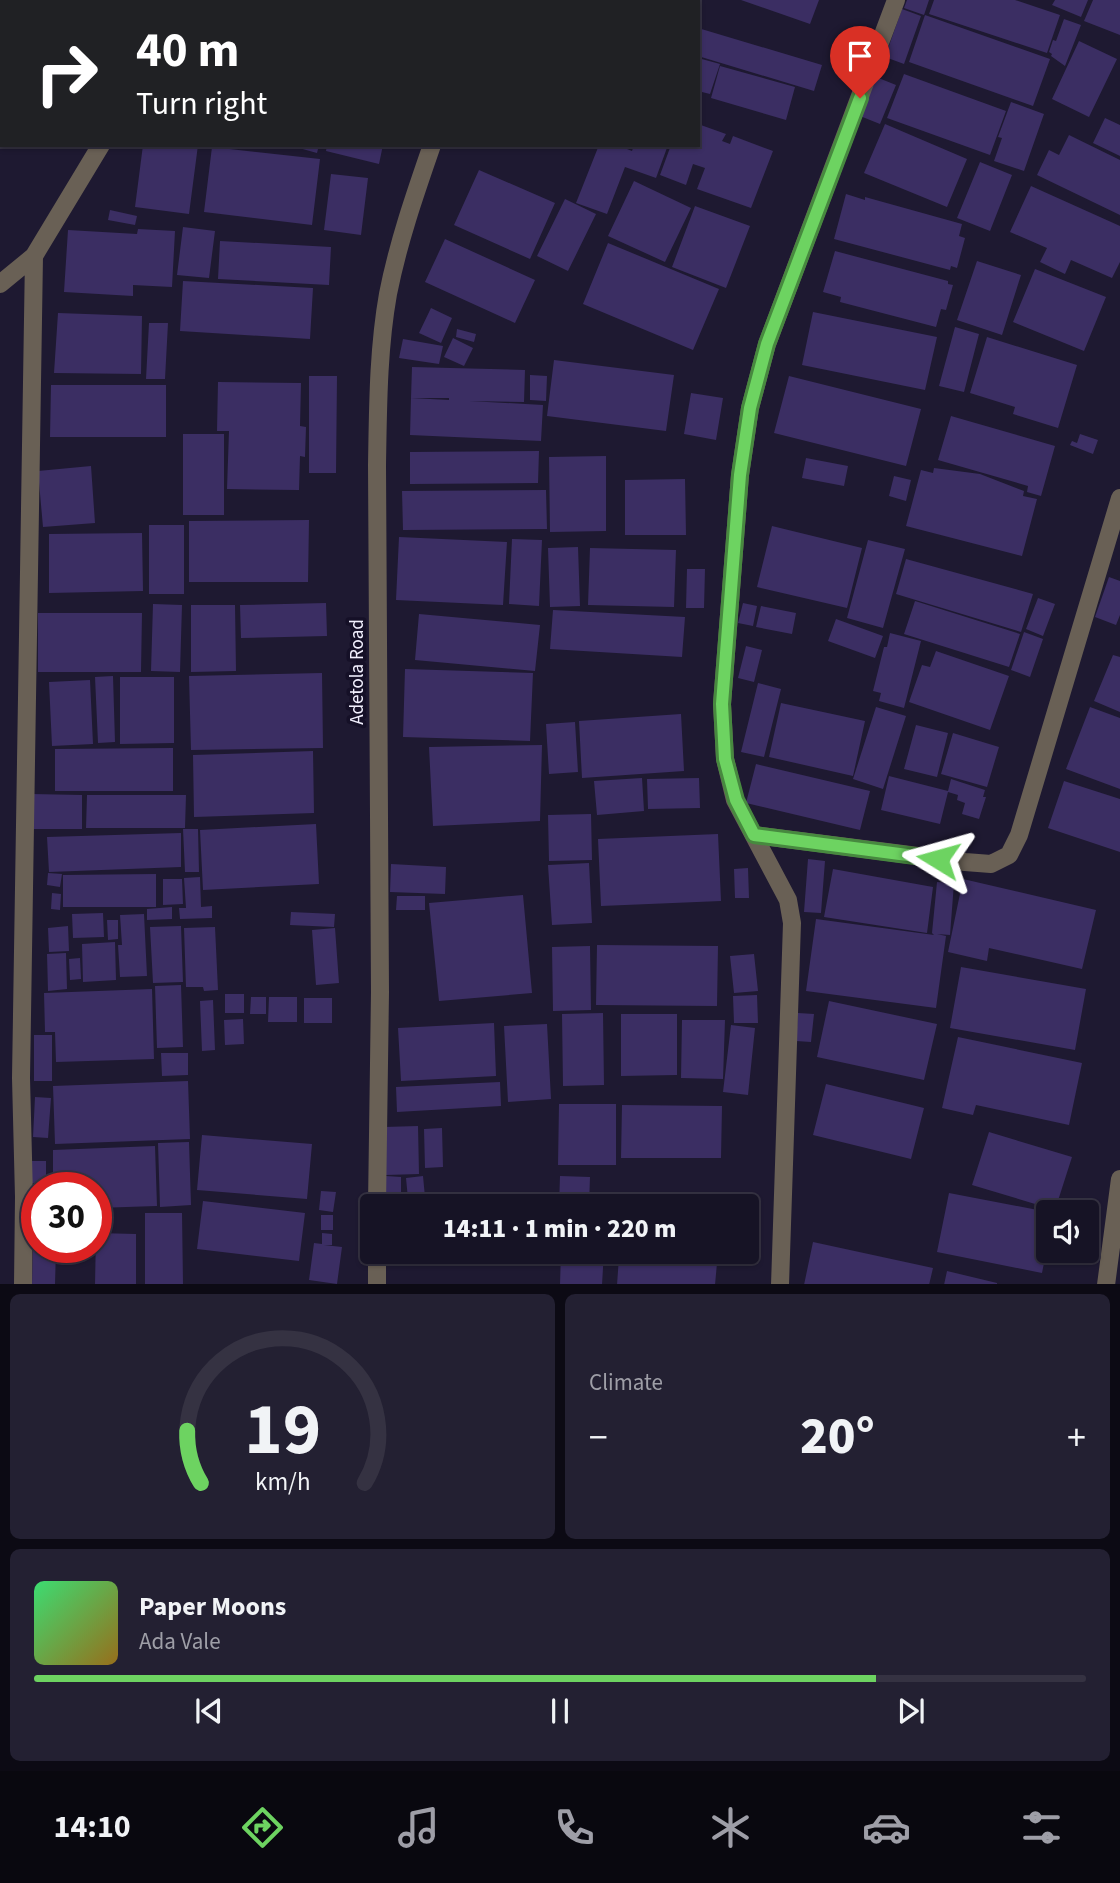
<!DOCTYPE html>
<html lang="en">
<head>
<meta charset="utf-8">
<style>
	body { margin:0; font-family:"Source Sans 3",sans-serif; background:#232032; color:#f1f3f6; height:100vh; display:flex; flex-direction:column; font-size:26px; white-space:nowrap }
	* { box-sizing:border-box; margin:0 }
	p { font-size:23px; color:#9e9ea7 }
	.icon { flex:none; width:38px; height:38px; fill:none; stroke:currentColor; stroke-width:2; stroke-linecap:round; stroke-linejoin:round }
	.map { position:relative; height:1284px; overflow:hidden }
	.panel { display:flex; flex-direction:column; gap:10px; padding:10px; background:#0c0a14; flex:1 }
	.panel>* { flex:none }
	.top-card { position:absolute; left:0px; top:0px; width:700px; height:147px; box-shadow:0 2px 5px #0004,0 0 0 2px #353242; background:#202124; color:#fff; overflow:hidden }
	.fabs { position:absolute; left:1036px; top:1200px; display:grid; gap:14px }
	.fabs a { display:grid; place-items:center; width:63px; height:63px; border-radius:7px; background:#161325; box-shadow:0 2px 5px #0004,0 0 0 2px #353242; font-size:35px }
	.speed { position:absolute; left:21px; top:1172px; display:flex; gap:14px; font-size:35px; font-weight:700; text-align:center }
	.speed>* { display:grid; place-content:center; width:91px; height:91px; border-radius:50%; background:#161325; box-shadow:0 2px 5px #0004,0 0 0 2px #353242; line-height:1 }
	.speed .limit { border:10px solid #d22; background:#fff; color:#111 }
	.pin { position:absolute; display:grid; place-items:center; width:60px; height:60px; color:#fff; margin:-72px -30px; border-radius:50% 50% 50% 0; rotate:-45deg; box-shadow:0 0 7px #0007 }
	.pin .icon { rotate:45deg }
	.me { position:absolute; width:77px; margin:-38px; rotate:278deg; stroke-linejoin:round; filter:drop-shadow(0 0 5px #0008) }
	.turn { display:flex; align-items:center; gap:24px; height:147px; padding:0 21px; font-size:32px }
	.turn .icon { width:91px; height:91px; stroke-width:2.5 }
	.turn b { display:block; font-size:49px; line-height:60px }
	.big { font-size:52px; font-weight:800; line-height:1.1 }
	.panel .card { flex:1; display:flex; flex-direction:column; justify-content:center; gap:10px; min-width:0; padding:0 24px; border-radius:10px; background:#232032 }
	.panel .dial { align-items:center; gap:0 }
	.dial svg { height:182px; overflow:visible; fill:none; stroke:#353242; stroke-width:7; stroke-linecap:round; text-anchor:middle }
	.dial text { fill:#f1f3f6; stroke:none }
	.song { display:flex; align-items:center; gap:21px }
	.cover { width:84px; height:84px; border-radius:10px; background:linear-gradient(135deg,hsl(140 70% 55%),hsl(40 70% 35%)) }
	.played { height:7px; border-radius:4px; background:linear-gradient(90deg,#6dd361 80%,#353242 80%) }
	.keys { display:flex; justify-content:space-around; direction:ltr }
	.heat { display:flex; justify-content:space-between; align-items:center; font-size:38px; direction:ltr }
	.panel .tiles { flex:1; display:grid; gap:10px; grid-template-columns:1fr 1fr }
	.card:last-child { grid-column:span 2 }
	.trip { position:absolute; left:360px; top:1194px; width:399px; height:70px; border-radius:7px; background:#161325; box-shadow:0 2px 5px #0004,0 0 0 2px #353242; font-weight:800; line-height:70px; text-align:center }
	.menu { display:flex; height:112px; justify-content:space-around; align-items:center; background:#09080f; color:#9e9ea7 }
	.menu .icon { width:49px; height:49px }
	.menu .active { color:#6dd361 }
	.menu b { font-size:32px; color:#f1f3f6 }
	.map>svg:first-child { display:block }
	.lines { fill:none; stroke-linecap:round; stroke-linejoin:round }
	.canal { stroke:#265581; stroke-width:30 }
	.building { fill:#3b2e63 }
	.minor { stroke:#696055; stroke-width:18 }
	.route-casing { stroke:#47893f; stroke-width:18 }
	.route { stroke:#6dd361; stroke-width:12 }
	.labels { text-anchor:middle; dominant-baseline:central; stroke-width:7; stroke-linejoin:round; paint-order:stroke }
	.street-label { font-size:19px; fill:#f2f0fe; stroke:#151027 }
</style>
</head>
<body>
<div class="map">
<svg width="1120" height="1285" viewBox="0 0 1120 1285">
	<rect width="100%" height="100%" fill="#1e1931"/>
	<g class="lines">
		<!-- canal -->
		<path class="canal" d="M40 2 41 0
			M0 66 2 63"/>
	</g>
	<!-- building -->
	<path class="building" d="M741 0H819L810 24Z
		M907 0H929L924 15 904 8Z
		M934 0H1015L1060 15 1047 53 929 14Z
		M1055 0H1088L1081 17 1052 5Z
		M1093 0H1120V35L1084 21Z
		M902 9 921 16 904 64 885 57Z
		M925 15 1050 59 1033 106 909 62Z
		M1064 19 1081 25 1065 66 1051 56 1052 54 1049 52 1053 40 1056 41Z
		M698 28 822 65 814 91 698 56Z
		M1079 41 1117 59 1089 117 1052 99Z
		M698 58 720 64 710 94 698 91Z
		M720 66 795 87 786 120 711 98Z
		M904 74 1006 111 990 155 887 118Z
		M876 77 896 85 880 124 860 116Z
		M1011 102 1044 114 1024 171 994 161 1002 138 998 137Z
		M1105 118 1120 125V156L1093 143Z
		M698 124 726 134 722 141 730 144 733 136 773 151 751 208 697 189 705 168 693 164 686 185 660 175 671 145H698Z
		M885 124 967 159 947 207 864 173Z
		M1069 135 1120 160V215L1037 175 1049 150 1059 155Z
		M143 145H198L189 214 135 207Z
		M288 145H319L317 153Z
		M327 145H383L379 164 326 151Z
		M599 145H617L632 151 634 145H668L656 178 625 167 607 214 576 203Z
		M212 147 320 159 312 225 204 212Z
		M980 162 1012 175 990 231 957 218Z
		M479 170 555 203 530 259 454 225Z
		M331 174 368 178 361 235 324 230Z
		M634 181 691 208 665 262 608 236Z
		M1031 186 1120 226V262L1112 278 1071 260 1065 274 1040 262 1047 248 1010 232Z
		M846 194 865 200V197L962 224 959 236 965 238 957 268 951 266 950 270 834 239Z
		M565 199 596 214 568 271 537 256Z
		M695 206 750 226 726 288 672 267Z
		M110 210 137 216 135 225 108 220Z
		M183 227 215 231 209 278 177 275Z
		M138 229 175 231 172 287 133 285V296L64 292 68 230 137 234Z
		M445 239 535 280 515 323 425 282Z
		M220 241 331 247 329 285 218 279Z
		M608 243 719 289 693 350 583 304Z
		M835 251 948 281V284L953 285 946 310 941 309 936 327 840 302 841 297 823 292Z
		M977 261 1021 275 1002 335 957 320Z
		M1035 269 1106 297 1084 351 1013 322Z
		M183 281 313 288 310 339 180 331Z
		M431 308 452 318 441 343 419 333Z
		M813 312 937 337 925 390 802 365Z
		M58 313 142 316 141 374 54 373Z
		M149 323H168L165 379H146Z
		M955 327 979 334 964 392 939 386Z
		M457 329 476 334 474 342 456 337Z
		M987 337 1077 365 1058 428 1013 414 1015 407 970 393Z
		M453 338 473 348 464 366 444 357Z
		M403 339 443 346 439 364 399 358Z
		M554 360 674 375 666 431 547 416Z
		M412 367 525 370 524 402 469 401 543 405 541 441 410 435 411 398 449 400V398H411Z
		M530 375 547 376 546 401 530 400Z
		M309 376H337L336 473H309Z
		M789 376 921 409 906 466 774 433Z
		M218 382 301 383 300 426 306 427 305 457 300 456 299 490 227 489 229 431H217Z
		M51 385H166V437H50Z
		M691 393 723 398 716 440 684 434Z
		M951 416 1055 446 1041 496 1027 492 1028 486 938 460Z
		M183 434H224V515H183Z
		M1080 434 1098 440 1093 454 1070 445 1072 441 1077 443Z
		M539 451 538 483 410 484V452Z
		M606 456V531L550 532 549 457Z
		M806 458 848 466 844 486 802 478Z
		M91 466 95 523 43 527 38 471Z
		M934 468 980 474 1024 491 1023 496 1037 499 1022 556 906 526 921 470 933 473Z
		M894 476 911 480 906 501 889 496Z
		M685 479 686 535H625V480Z
		M546 490 547 529 403 530 402 491Z
		M309 520 308 582H189V521Z
		M149 525H184V594H149Z
		M772 526 862 548 847 608 757 587Z
		M142 533 143 591 49 593V534Z
		M399 537 507 542 503 605 396 600Z
		M512 539 542 540 539 606 509 604Z
		M868 540 905 549 883 628 847 618Z
		M578 547 580 606 550 607 548 548Z
		M590 548 676 550 674 607 588 605Z
		M906 559 1033 594 1021 632 896 594Z
		M687 569H705L704 608H686Z
		M1109 577 1120 581V615L1116 625 1095 617Z
		M1038 598 1055 604 1043 636 1026 629Z
		M915 601 1020 634 1009 667 904 634Z
		M326 603 327 636 241 638 240 605Z
		M743 603 757 606 753 626 738 623Z
		M153 604 182 605 180 672 151 671Z
		M191 605H235L236 671 191 672Z
		M761 606 796 613 792 634 756 627Z
		M553 610 685 617 682 657 550 649Z
		M38 613H142L141 672H38Z
		M419 614 540 625 535 671 415 660Z
		M836 619 883 636 875 658 828 641Z
		M1024 632 1043 639 1030 677 1011 670Z
		M890 633 921 641 904 708 879 701 881 693 873 691 884 647H887Z
		M746 646 762 650 754 682 738 678Z
		M936 651 1009 676 990 730 909 702 922 665 930 667Z
		M1113 655 1120 657V712L1094 701Z
		M405 669 533 673 530 741 403 737Z
		M322 673 323 748 191 750 189 676Z
		M113 676 115 742 98 743 95 677Z
		M120 677H174V743L120 744Z
		M90 680 93 744 52 746 49 682Z
		M758 683 781 689 764 757 741 752Z
		M781 703 865 721 853 776 769 757Z
		M876 707 906 716 883 789 853 779Z
		M1090 707 1120 718V789L1066 769Z
		M681 714 684 771 582 778 579 721Z
		M575 722 578 772 549 774 546 724Z
		M916 725 948 733 937 777 904 769Z
		M953 733 999 747 987 787 941 774Z
		M542 745 540 821 433 826 429 747Z
		M173 748V791H55V749Z
		M313 751 314 813 194 817 193 755Z
		M756 764 870 791 860 830 746 803Z
		M889 776 948 791 951 779 985 790 983 797H986L979 819 962 814 965 803 957 800 958 795 948 792 940 824 881 810Z
		M642 778 644 811 597 815 594 781Z
		M699 778 700 808 648 809 647 779Z
		M1064 781 1120 799V852L1048 828Z
		M31 794 82 795V829H31Z
		M87 795H186L185 828H86Z
		M591 814 592 860 549 861 548 815Z
		M316 824 319 884 203 890 200 830Z
		M183 829H198L199 872H185Z
		M181 833V867L49 872 47 837Z
		M718 834 721 901 601 906 598 839Z
		M808 859 825 861 821 913 804 912Z
		M589 863 592 923 552 925 548 865Z
		M391 864 446 867 445 894 390 892Z
		M748 868 749 898H735L734 869Z
		M833 869 933 887 927 933 824 917Z
		M48 873 62 874 60 887 47 885Z
		M156 874V907H63V875Z
		M200 877 201 907 212 906V918L180 919 179 908H186L184 878Z
		M163 879H182L183 904 163 905Z
		M963 879 1096 910 1082 969 989 948 987 961 948 952Z
		M937 882 954 883 950 935 937 934 946 936 936 1008 806 991 816 919 934 935 932 933Z
		M52 893 61 894 60 910 51 909Z
		M523 895 532 993 439 1001 429 903Z
		M397 896H425V910H396Z
		M172 907V919L147 920V909Z
		M291 912 335 914 334 927 290 925Z
		M103 913 104 937 73 938 72 914Z
		M144 914 147 976 120 977 118 945H122L120 915Z
		M107 920H118V939L108 940Z
		M68 926 69 951 49 952 48 928Z
		M181 926 183 982 153 983 150 927Z
		M215 927 218 990 204 991 203 987H186L184 928Z
		M335 928 339 983 316 985 312 930Z
		M115 942 116 980 83 982 82 944Z
		M597 945 718 946 717 1006 596 1005Z
		M590 946 591 1010 553 1011 552 947Z
		M66 953 67 989 48 991 47 954Z
		M754 954 758 991 734 993 730 956Z
		M80 958 81 979 70 980 69 959Z
		M961 967 1086 989 1075 1050 950 1028Z
		M181 985 183 1047 157 1048 155 986Z
		M152 989 154 1059 56 1062 55 1032H45L44 993Z
		M225 994H244V1013H225Z
		M757 995 758 1023H734L733 996Z
		M251 997H266V1014H250Z
		M269 997H297V1022H268Z
		M304 998H332V1023H304Z
		M213 1000 215 1050 202 1051 200 1001Z
		M829 1001 937 1024 924 1080 817 1057Z
		M603 1013 604 1085 563 1086 562 1014Z
		M798 1013 814 1014 811 1042 796 1041Z
		M621 1014H677V1075L621 1076Z
		M243 1019 244 1044 225 1045 224 1020Z
		M682 1020H725L723 1079 681 1078Z
		M494 1023 496 1076 401 1081 398 1028Z
		M547 1024 551 1099 508 1102 504 1026Z
		M731 1025 755 1028 748 1095 723 1092Z
		M34 1035H52V1081H34Z
		M958 1037 1082 1063 1069 1125 976 1105 973 1115 942 1108Z
		M161 1053H188V1075L162 1076Z
		M188 1081 190 1139 55 1144 53 1086Z
		M500 1082 501 1106 397 1112 396 1087Z
		M826 1084 924 1108 911 1159 813 1135Z
		M35 1097 51 1098 48 1138 33 1137Z
		M559 1104H616V1165H558Z
		M622 1105 722 1106 721 1158H621Z
		M418 1126 419 1174 386 1175 384 1127Z
		M442 1128 443 1167 425 1168 424 1129Z
		M989 1132 1072 1157 1055 1210 972 1185Z
		M202 1135 312 1144 307 1199 197 1190Z
		M189 1142 191 1205 160 1207 158 1143Z
		M155 1146 157 1206 96 1208V1188H53V1150Z
		M30 1161H46V1183H31Z
		M386 1176 401 1177V1193H385Z
		M423 1176 425 1197 408 1199 406 1178Z
		M560 1176 590 1177 589 1206H559Z
		M321 1191 336 1192 333 1212 319 1210Z
		M949 1193 1048 1212V1243L1042 1273 937 1252Z
		M203 1201 305 1213 299 1261 197 1249Z
		M145 1213H182L183 1284H145Z
		M321 1215H333V1230H321Z
		M96 1233 136 1234V1285H95Z
		M322 1233 332 1234V1245H324L342 1247 337 1284 309 1280 314 1243 322 1244Z
		M813 1242 933 1268 929 1285H804Z
		M33 1244H37V1248H56L55 1285H32Z
		M390 1251H420V1260H390Z
		M561 1251H604L602 1285H560Z
		M619 1257 717 1263 715 1285H617Z
		M947 1271 997 1283V1285H944Z"/>
	<g class="lines">
		<!-- minor -->
		<path class="minor" d="M228 2 229 0
			M501 2 502 0
			M0 284 34 256 101 145
			M754 835 965 862 991 864 1009 855 1019 835 1120 498
			M377 1206 380 992 377 465C378 409 378 350 388 294 398 243 415 194 432 145
			M23 1285 24 1197 21 1078 34 256
			M377 1285V1251
			M780 1285 792 923 788 900 735 800 725 759 722 704 740 475 750 408 767 344 896 0
			M1106 1285 1120 1179"/>
	</g>
	<g class="lines">
		<!-- route casing -->
		<g class="route-casing">
			<path id="route" d="M860 98 767 344 750 408 740 475 722 704 725 759 736 800 754 835 938 859"/>
		</g>
		<!-- route -->
		<use href="#route" class="route"/>
	</g>
	<g class="labels">
		<!-- street labels -->
		<g class="street-label">
			<text transform="translate(357 672) rotate(-90)">Adetola Road</text>
		</g>
	</g>
</svg>
<div class="fabs">
<a><svg class="icon" aria-label="sound" viewBox="0 0 24 24"><path d="M4 9h4l5-4v14l-5-4H4zM17 9q2 3 0 6"/></svg></a>
</div>
<div class="speed"><div class="limit">30</div></div>
<div class="pin" style="left:860px;top:98px;background:#d93025"><svg class="icon" aria-label="arrive" viewBox="0 0 24 24"><path d="M6 21V4h12l-3 4 3 4H6"/></svg></div>
<svg class="me" style="left:938px;top:859px" viewBox="-20 -20 40 40"><path d="M0-17L14 15 0 8-14 15z" fill="#6dd361" stroke="#fff" stroke-width="4"/></svg>
<div class="trip">14:11 · 1 min · 220 m</div>
<div class="top-card">
<div class="turn"><svg class="icon" aria-label="right" viewBox="0 0 24 24"><path d="M7 20v-9h11M14 6l5 5-5 5"/></svg><div><b>40 m</b>Turn right</div></div>
</div>
</div>
<section class="panel">
<div class="tiles">
<div class="card dial"><svg viewBox="0 0 100 80">
<path d="M14 69A42 42 0 1 1 86 69"/>
<path d="M14 69A42 42 0 0 1 8 46" stroke="#6dd361"/>
<text x="50" y="56" font-size="32" font-weight="700">19</text>
<text x="50" y="72" font-size="11">km/h</text>
</svg></div>
<div class="card"><p>Climate</p>
<div class="heat"><a>−</a><b class="big">20°</b><a>+</a></div>
</div>
<div class="card">
<div class="song"><i class="cover"></i><div><b>Paper Moons</b><p>Ada Vale</p></div></div>
<div class="played"></div>
<div class="keys"><svg class="icon" aria-label="previous" viewBox="0 0 24 24"><path d="M18 5L8 12l10 7zM5 5v14"/></svg><svg class="icon" aria-label="pause" viewBox="0 0 24 24"><path d="M8 5v14M16 5v14"/></svg><svg class="icon" aria-label="next" viewBox="0 0 24 24"><path d="M6 5l10 7-10 7zM19 5v14"/></svg></div>
</div>
</div>
</section>
<nav class="menu">
<b>14:10</b>
<svg class="icon active" aria-label="directions" viewBox="0 0 24 24"><path d="M12 3l9 9-9 9-9-9zM9 14v-3h6M13 9l2 2-2 2"/></svg>
<svg class="icon" aria-label="music" viewBox="0 0 24 24"><path d="M9 18V5l10-2v13"/><circle cx="6" cy="18" r="3"/><circle cx="16" cy="16" r="3"/></svg>
<svg class="icon" aria-label="phone" viewBox="0 0 24 24"><path d="M5 4h4l2 5-3 2q2 4 5 5l2-3 5 2v4C11 20 4 13 5 4z"/></svg>
<svg class="icon" aria-label="climate" viewBox="0 0 24 24"><path d="M12 3v18M4 7l16 10M4 17L20 7"/></svg>
<svg class="icon" aria-label="car" viewBox="0 0 24 24"><path d="M5 17H2v-5l4-1 3-4h7l3 4 3 1v5h-3M9 17h6M6 11h13"/><circle cx="7" cy="17" r="2"/><circle cx="17" cy="17" r="2"/></svg>
<svg class="icon" aria-label="filters" viewBox="0 0 24 24"><path d="M4 7h16M4 17h16"/><circle cx="9" cy="7" r="2"/><circle cx="15" cy="17" r="2"/></svg>
</nav>
</body>
</html>
